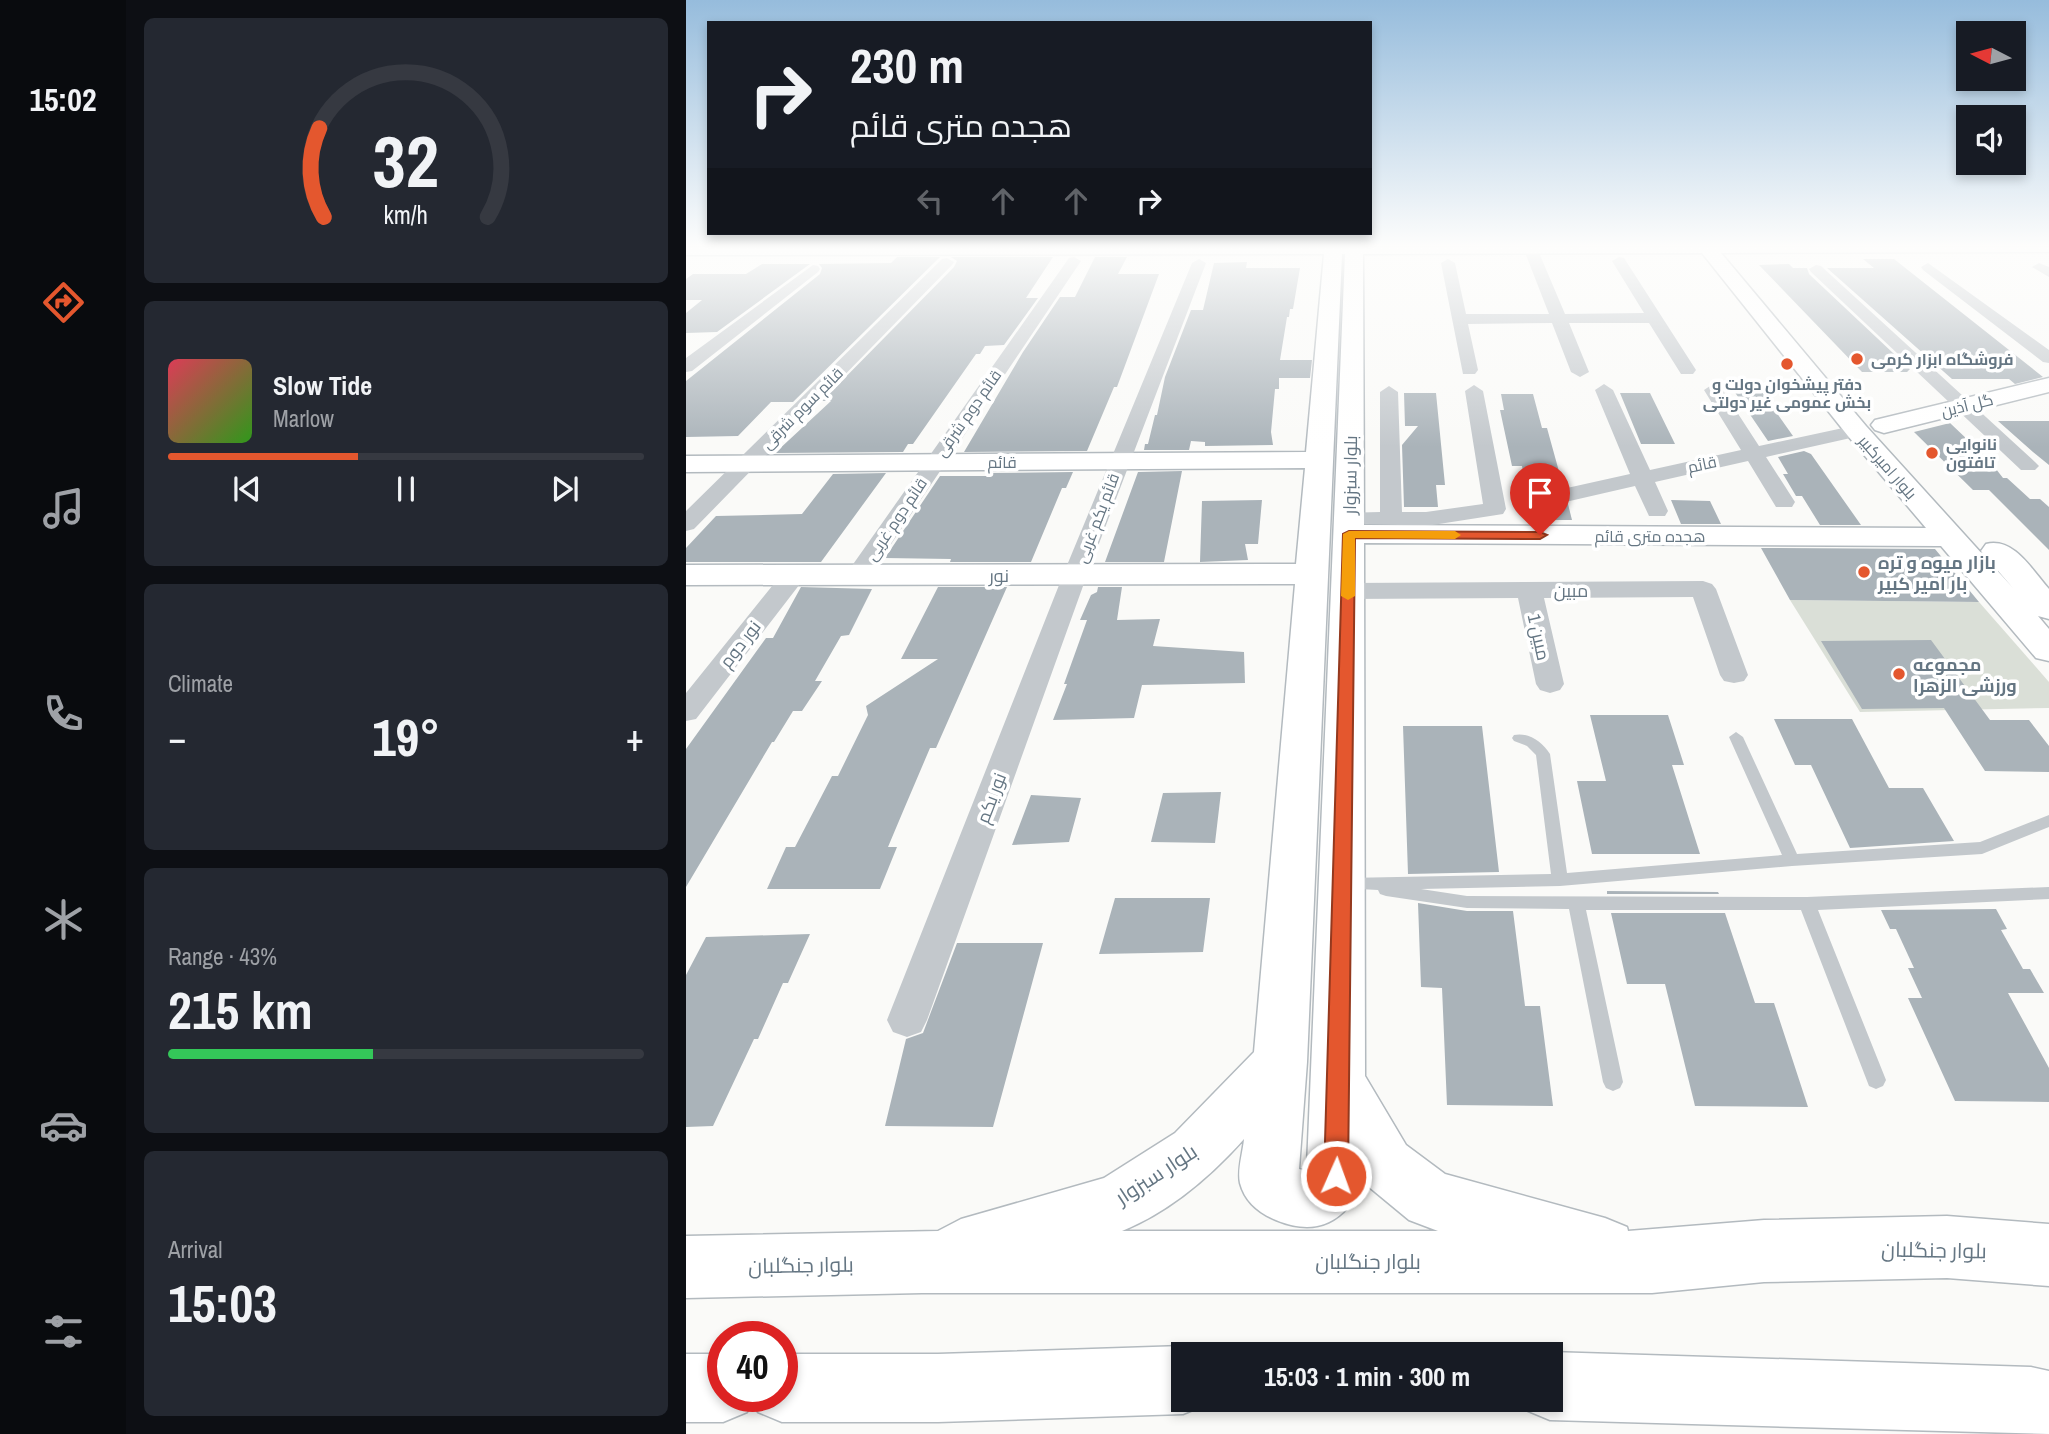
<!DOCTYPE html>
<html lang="en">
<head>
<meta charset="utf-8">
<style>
	body { margin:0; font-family:"Archivo Narrow",Cairo,sans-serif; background:#242831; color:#f1f3f6; height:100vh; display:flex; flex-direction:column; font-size:26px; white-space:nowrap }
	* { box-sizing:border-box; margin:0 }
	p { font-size:23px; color:#9ea1a6 }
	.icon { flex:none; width:38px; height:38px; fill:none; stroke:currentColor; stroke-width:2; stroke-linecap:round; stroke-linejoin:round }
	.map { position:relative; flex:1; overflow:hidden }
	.drawer { display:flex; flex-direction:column; gap:18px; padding:18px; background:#0d0f14; width:560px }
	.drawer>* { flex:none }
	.guide { position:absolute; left:21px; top:21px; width:665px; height:214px; border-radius:0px; box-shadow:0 4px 10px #0003; background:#171b24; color:#f1f3f6; overflow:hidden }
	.needle { width:46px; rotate:276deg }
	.fabs { position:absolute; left:1270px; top:21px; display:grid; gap:14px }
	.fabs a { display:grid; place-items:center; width:70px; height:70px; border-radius:0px; background:#171b24; box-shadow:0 4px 10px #0003; font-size:35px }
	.speed { position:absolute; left:21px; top:1321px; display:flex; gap:14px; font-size:35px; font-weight:700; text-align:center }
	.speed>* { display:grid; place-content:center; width:91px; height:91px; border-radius:50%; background:#171b24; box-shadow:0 4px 10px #0003; line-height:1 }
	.speed .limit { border:10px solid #d22; background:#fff; color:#111 }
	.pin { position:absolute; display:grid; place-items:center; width:60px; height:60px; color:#fff; margin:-72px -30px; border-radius:50% 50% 50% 0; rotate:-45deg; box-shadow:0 0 7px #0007 }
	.pin .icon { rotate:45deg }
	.me { position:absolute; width:77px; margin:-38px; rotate:2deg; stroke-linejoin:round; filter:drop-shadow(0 0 5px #0008) }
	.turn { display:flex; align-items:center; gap:24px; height:147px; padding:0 28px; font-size:32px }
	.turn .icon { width:91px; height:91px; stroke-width:2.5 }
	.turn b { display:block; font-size:49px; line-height:60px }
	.lanes { display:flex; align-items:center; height:66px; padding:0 28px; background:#0003; justify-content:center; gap:35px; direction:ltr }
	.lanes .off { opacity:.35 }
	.big { font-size:52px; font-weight:800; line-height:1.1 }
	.drawer .widget { flex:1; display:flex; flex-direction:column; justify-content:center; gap:10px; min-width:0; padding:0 24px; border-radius:10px; background:#242831 }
	.drawer .dial { align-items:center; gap:0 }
	.dial svg { height:182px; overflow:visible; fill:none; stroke:#363941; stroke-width:7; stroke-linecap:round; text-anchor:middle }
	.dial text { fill:#f1f3f6; stroke:none }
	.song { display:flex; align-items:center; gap:21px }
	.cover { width:84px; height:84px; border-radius:10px; background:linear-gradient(135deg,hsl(350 70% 55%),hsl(110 70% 35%)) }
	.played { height:7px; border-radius:4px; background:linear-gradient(90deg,#e4572e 40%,#363941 40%) }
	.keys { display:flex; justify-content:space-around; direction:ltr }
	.heat { display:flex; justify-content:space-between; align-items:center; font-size:38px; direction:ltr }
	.charge { height:10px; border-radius:5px; background:linear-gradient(90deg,#34c759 43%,#363941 0) }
	.trip { position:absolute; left:485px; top:1342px; width:392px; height:70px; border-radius:0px; background:#171b24; box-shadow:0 4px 10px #0003; font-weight:800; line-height:70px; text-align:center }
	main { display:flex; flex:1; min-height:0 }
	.dock { display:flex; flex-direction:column; width:126px; justify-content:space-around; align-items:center; background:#090b0e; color:#9ea1a6 }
	.dock .icon { width:49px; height:49px }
	.dock .current { color:#e4572e }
	.dock b { font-size:32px; color:#f1f3f6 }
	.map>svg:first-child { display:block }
	.green { fill:#dadfd7 }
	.building { fill:#aab3b9 }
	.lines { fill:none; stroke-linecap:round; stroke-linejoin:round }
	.secondary-casing { stroke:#b3babf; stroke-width:3 }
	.lane { fill:#c3c8cc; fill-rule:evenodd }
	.street { fill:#c3c8cc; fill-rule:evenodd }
	.secondary { fill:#fff; fill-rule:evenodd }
	.route { fill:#e4572e; stroke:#94391e; stroke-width:2 }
	.slow { fill:#f59e0b }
	.poi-dot { fill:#e4572e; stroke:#fff; stroke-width:2.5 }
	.labels { text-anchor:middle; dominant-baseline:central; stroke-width:7; stroke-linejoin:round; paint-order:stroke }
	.far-poi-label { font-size:16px; font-weight:bold; fill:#657683; stroke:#fff; text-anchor:start }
	.far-street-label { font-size:16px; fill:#657683; stroke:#fff }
	.street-label { font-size:18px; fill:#657683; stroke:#fff }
	.poi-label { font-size:18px; font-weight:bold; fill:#657683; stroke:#fff; text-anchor:start }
	.near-street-label { font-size:21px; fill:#657683; stroke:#fff }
</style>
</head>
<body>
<main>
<nav class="dock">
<b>15:02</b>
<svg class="icon current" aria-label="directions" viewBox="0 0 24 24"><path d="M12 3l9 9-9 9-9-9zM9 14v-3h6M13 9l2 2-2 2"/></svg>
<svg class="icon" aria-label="music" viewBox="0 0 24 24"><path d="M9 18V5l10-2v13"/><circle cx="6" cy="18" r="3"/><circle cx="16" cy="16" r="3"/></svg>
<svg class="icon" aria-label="phone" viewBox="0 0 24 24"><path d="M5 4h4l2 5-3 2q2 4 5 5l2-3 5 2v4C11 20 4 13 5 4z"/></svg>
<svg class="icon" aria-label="climate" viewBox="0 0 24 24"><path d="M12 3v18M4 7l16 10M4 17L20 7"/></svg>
<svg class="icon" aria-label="car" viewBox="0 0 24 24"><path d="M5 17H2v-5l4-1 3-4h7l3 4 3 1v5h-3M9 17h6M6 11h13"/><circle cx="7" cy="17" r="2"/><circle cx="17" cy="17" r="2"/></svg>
<svg class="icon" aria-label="filters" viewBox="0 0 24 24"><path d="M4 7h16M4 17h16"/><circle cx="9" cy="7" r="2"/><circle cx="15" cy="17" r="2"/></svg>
</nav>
<section class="drawer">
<div class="widget dial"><svg viewBox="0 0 100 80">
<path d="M14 69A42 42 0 1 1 86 69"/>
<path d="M14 69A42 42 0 0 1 12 30" stroke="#e4572e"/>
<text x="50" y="56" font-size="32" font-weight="700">32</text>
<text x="50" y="72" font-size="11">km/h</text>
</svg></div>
<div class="widget">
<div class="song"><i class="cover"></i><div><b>Slow Tide</b><p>Marlow</p></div></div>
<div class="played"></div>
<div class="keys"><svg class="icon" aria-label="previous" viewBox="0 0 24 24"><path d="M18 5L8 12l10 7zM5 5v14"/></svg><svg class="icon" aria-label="pause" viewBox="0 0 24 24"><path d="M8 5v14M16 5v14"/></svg><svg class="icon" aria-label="next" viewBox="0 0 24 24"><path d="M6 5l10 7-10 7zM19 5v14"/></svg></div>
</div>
<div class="widget"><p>Climate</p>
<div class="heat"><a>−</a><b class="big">19°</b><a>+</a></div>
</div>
<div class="widget"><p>Range · 43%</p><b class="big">215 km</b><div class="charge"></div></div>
<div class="widget"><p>Arrival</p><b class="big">15:03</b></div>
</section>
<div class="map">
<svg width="1363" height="1434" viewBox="0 0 1363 1434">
	<rect width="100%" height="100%" fill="#fafaf8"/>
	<!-- green -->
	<path class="green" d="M1104 600 1293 602 1363 682V708L1174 712Z"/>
	<!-- building -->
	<path class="building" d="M211 257H254L107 402H85L52 436 0 437V381L134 274 136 268 133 264 205 263Z
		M265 257H367L340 298H352L318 345 299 346 294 354H290L227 444H222L217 452 89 453 145 401H136L268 267 271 261Z
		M409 257H441L432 274H473L431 387H428L401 451 278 452 337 352 374 297H389Z
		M1177 259H1208L1357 377 1329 384 1323 379H1266L1141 268H1188Z
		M561 262 560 268H614L607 309H604L603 317H601L594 360H626L624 378H593V389H589L585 432 587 445 519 446V442L505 441 503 450H458L459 444H462L469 415H471L479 377 505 310H517L528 263Z
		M76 264H124L31 332 0 333V313L16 300H0V279L7 274H60Z
		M1103 264 1107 268H1121L1123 274 1224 369 1221 372H1176L1073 265Z
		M1048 391 1076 392 1107 436 1082 441Z
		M718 393H750L759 485H750L752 507H718L716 445 732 426H719Z
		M934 393H964L989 444H955Z
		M815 394H847L856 428H861L877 486 853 491 849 500 853 507 861 509 882 504 886 520H847L836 466H826L814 410H818Z
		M1312 421H1363V465L1347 452Z
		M1264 423 1303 460 1317 478H1321L1344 499H1354L1363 507V550L1303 490H1287L1228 432Z
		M1118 451 1125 454 1175 525H1134L1116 496H1110L1097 474H1102L1092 457Z
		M496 471 478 562H419L452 472Z
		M387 472 380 488H376L345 562H264L265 559 199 558 254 476H303L299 473Z
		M200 473 135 562H0V548L30 516 116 514 147 474Z
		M576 500 572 544H559L562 560 514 562 516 501Z
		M985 500 1024 501 1035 524H995Z
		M1075 548 1249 549 1293 602 1104 600Z
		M115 587 186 589 163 635 155 636 129 681H136L116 711H107L88 742H86L0 887V749L80 638H87Z
		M252 587H321L250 748H244L218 809 202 847H211L194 889H81L100 847H109L146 776H152L182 715 180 706 252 659H215Z
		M412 587H436L431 620 474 619 467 646 558 652 559 683 456 685 448 718 367 720 381 684H378L401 620H394L405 595 411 592Z
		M1245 640 1304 720H1343L1363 746V772L1299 771 1258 708 1176 709 1135 641Z
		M904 715H982L998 765H986L1014 854H906L891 781H920Z
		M1088 719H1166L1203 788H1237L1268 841 1164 848 1125 765H1109Z
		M717 726H796L813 872 722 874Z
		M535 792 529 843 465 842 477 793Z
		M345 795 395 798 383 842 326 845Z
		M921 891 1032 892 1033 894H921Z
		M429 898H524L517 952 413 954Z
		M732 903 781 911H827L839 1006H854L867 1106 761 1105 756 988 735 987Z
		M1310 909 1321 929 1315 930 1337 969H1344L1358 993H1322L1363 1068V1102L1269 1101 1222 998H1236L1222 968H1228L1210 929H1204L1195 910Z
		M925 913H1039L1069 1003H1088L1122 1107 1009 1106 979 984H941Z
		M124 934 102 983H97L72 1039H68L27 1126 0 1127V975L20 937Z
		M271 943H357L307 1127 199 1126 220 1039 237 1033Z"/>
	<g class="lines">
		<!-- secondary casing -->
		<g class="secondary-casing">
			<path id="secondary" d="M0 247H1363V252L1035 253 1180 426 1327 588 1295 551 1300 544C1328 537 1346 570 1363 589V619L1352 616 1363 629V661L1350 658 1255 546 678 543 679 1076 720 1145 759 1174 919 1218 941 1227 942 1231 1078 1220 1261 1216 1363 1224V1286L1261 1278 1078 1282 966 1293H236L0 1298V1236L252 1231 275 1219 418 1178 489 1133 568 1052 609 584 0 585V565L610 564 619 468 0 472V456L620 452 638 254 0 255ZM1016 253 1162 436 1240 528 678 525 677 254ZM656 254H659L621 1166 617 1170 613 1169 621 1062ZM558 1139C557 1152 551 1170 554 1183 559 1202 573 1213 590 1220 631 1237 660 1222 677 1182L723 1220 752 1231H436C483 1212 525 1176 558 1139Z
				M1363 378V392L1198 433 1189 430 1185 425 1189 420Z
				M497 1346 517 1354H497V1400H523L521 1404 497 1414 252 1422H96L72 1412 66 1399 61 1412 37 1422H0V1354H37V1396H96V1354H252Z
				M864 1352 1345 1367 1363 1371V1434L864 1420 840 1410 836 1400H864V1354H858Z"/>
		</g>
		<!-- lane -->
		<path class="lane" d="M1050 732 1057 737 1111 854 1294 842 1363 815V827L1296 854 1106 866 874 886 735 889 781 896 1121 897 1363 887V899L1132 910 1200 1080 1197 1086 1190 1089 1183 1086 1115 910H900L937 1082 934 1088 927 1091 920 1088 917 1082 883 909 781 908 700 896 694 894 692 890 654 888 652 884 654 880 660 878 865 874 850 755 841 746 828 741 826 738 828 735C843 732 856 742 864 754L881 873 1096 855 1043 737Z"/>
		<!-- street -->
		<path class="street" d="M847 251 854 255 879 314 958 313 926 261 933 257 938 258 1010 370 1007 374H995L963 323H883L903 372 894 377 885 372 866 323 782 324 792 370 789 374H777L755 263 762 259 769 263 780 314H863L840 255Z
			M388 257 395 261 181 580 172 582 163 580 160 575 163 570 383 258Z
			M261 258 268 262 266 265 8 529 0 531V511L256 259Z
			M513 259 520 263 401 575 241 1020 235 1032 221 1037 207 1032 201 1020 377 575 506 263Z
			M1242 263 1363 350V363L1357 362 1237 270 1235 267Z
			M1353 263 1363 267V277L1346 267Z
			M127 265 132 266 134 269 132 272 6 371 0 372V358Z
			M1130 265 1135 266 1349 462 1353 466 1349 470H1335L1125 272 1123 269Z
			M918 384 927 390 964 470 1055 450 1018 390 1027 384 1034 386 1073 446 1171 425 1178 427 1181 431 1178 435 1080 457 1109 502 1106 507H1090L1062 461 969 482 982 511 979 516H963L949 486 862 506 854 504 851 499 854 494 944 474 909 390Z
			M788 385 797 391 820 509 817 514 740 526 655 523 652 518 655 513 694 512V392L703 386 712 392 716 512H740L797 504 779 391Z
			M108 568 117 570 120 575 117 580 10 719 0 721V693L99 570Z
			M1017 581 1026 584 1030 589 1062 675 1058 681 1048 683 1038 681 1034 675 1007 597 858 598 878 684 874 690 864 693 854 690 850 684 832 598 662 599 653 596 649 591 653 586 662 583Z"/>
		<!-- secondary -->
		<use href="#secondary" class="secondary"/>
	</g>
	<!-- sky -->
	<linearGradient id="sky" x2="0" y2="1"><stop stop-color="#96bcdc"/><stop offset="0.55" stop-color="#fdfdfc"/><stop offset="1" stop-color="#fdfdfc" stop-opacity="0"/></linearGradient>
	<rect width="1363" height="447" fill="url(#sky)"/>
	<!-- route -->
	<path class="route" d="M663 531 854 532 861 535 854 539 669 538 662 1176 659 1185 650 1188 642 1185 638 1176 657 534Z"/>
	<!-- slow -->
	<path class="slow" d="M663 531H769L775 535 769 539 669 538V596L662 600 655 596 657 534Z"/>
	<!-- markers -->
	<g class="poi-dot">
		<circle cx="1171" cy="359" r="7"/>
		<circle cx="1101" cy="364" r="7"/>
		<circle cx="1246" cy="453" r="7"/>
		<circle cx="1178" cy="572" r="7"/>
		<circle cx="1213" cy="674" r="7"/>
	</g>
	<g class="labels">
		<!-- far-poi labels -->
		<g class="far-poi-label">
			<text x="1185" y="359">فروشگاه ابزار کرمی</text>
			<text x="1101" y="384" text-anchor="middle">دفتر پیشخوان دولت و<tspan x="1101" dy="18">بخش عمومی غیر دولتی</tspan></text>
			<text x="1260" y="444">نانوایی<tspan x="1260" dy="18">تافتون</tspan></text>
		</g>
		<!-- far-street labels -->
		<g class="far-street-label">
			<text transform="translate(1281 405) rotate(-14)">گل آذین</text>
			<text transform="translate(116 408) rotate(-45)">قائم سوم شرقی</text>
			<text transform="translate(282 413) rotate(-55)">قائم دوم شرقی</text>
			<text x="316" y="462">قائم</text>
			<text transform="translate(1016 464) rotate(-12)">قائم</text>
			<text transform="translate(1202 467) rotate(49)">بلوار امیرکبیر</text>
			<text transform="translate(411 518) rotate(-69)">قائم یکم غربی</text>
			<text transform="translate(210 519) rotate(-56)">قائم دوم غربی</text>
			<text x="964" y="536">هجده متری قائم</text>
		</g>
		<!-- street labels -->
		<g class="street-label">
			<text transform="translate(664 475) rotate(-89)">بلوار سبزوار</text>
			<text x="313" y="575">نور</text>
			<text x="885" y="590">مبین</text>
			<text transform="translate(853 637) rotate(77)">مبین 1</text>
			<text transform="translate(54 644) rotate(-52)">نور دوم</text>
			<text transform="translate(305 798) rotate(-69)">نور یکم</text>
		</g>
		<!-- poi labels -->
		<g class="poi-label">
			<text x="1192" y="562">بازار میوه و تره<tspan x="1192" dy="21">بار امیر کبیر</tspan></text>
			<text x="1227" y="664">مجموعه<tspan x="1227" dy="21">ورزشی الزهرا</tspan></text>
		</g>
		<!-- near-street labels -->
		<g class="near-street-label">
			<text transform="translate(470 1174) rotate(-33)">بلوار سبزوار</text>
			<text transform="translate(1248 1250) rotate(1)">بلوار جنگلبان</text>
			<text x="682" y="1261">بلوار جنگلبان</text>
			<text transform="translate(115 1265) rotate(-1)">بلوار جنگلبان</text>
		</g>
	</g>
</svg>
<div class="fabs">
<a><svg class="needle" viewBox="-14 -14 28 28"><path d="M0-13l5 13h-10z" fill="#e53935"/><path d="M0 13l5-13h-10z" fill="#9ea1a6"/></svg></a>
<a><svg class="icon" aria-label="sound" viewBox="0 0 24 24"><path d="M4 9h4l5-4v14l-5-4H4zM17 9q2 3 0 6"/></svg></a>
</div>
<div class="speed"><div class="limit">40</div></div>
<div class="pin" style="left:854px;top:535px;background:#d93025"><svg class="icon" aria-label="arrive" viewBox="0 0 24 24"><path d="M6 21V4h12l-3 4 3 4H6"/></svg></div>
<svg class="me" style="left:650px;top:1176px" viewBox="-20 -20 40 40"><circle r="17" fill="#e4572e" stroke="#fff" stroke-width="3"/><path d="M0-11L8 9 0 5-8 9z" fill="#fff"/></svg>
<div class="trip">15:03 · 1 min · 300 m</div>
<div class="guide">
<div class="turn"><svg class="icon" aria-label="right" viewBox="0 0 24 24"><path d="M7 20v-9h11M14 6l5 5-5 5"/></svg><div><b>230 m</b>هجده متری قائم</div></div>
<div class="lanes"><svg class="icon off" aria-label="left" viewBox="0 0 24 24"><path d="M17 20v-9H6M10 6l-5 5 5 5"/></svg><svg class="icon off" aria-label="ahead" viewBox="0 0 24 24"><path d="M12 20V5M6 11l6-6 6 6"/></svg><svg class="icon off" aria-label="ahead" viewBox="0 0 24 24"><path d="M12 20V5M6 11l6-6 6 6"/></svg><svg class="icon" aria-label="right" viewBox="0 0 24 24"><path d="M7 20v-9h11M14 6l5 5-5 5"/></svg></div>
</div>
</div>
</main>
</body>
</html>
